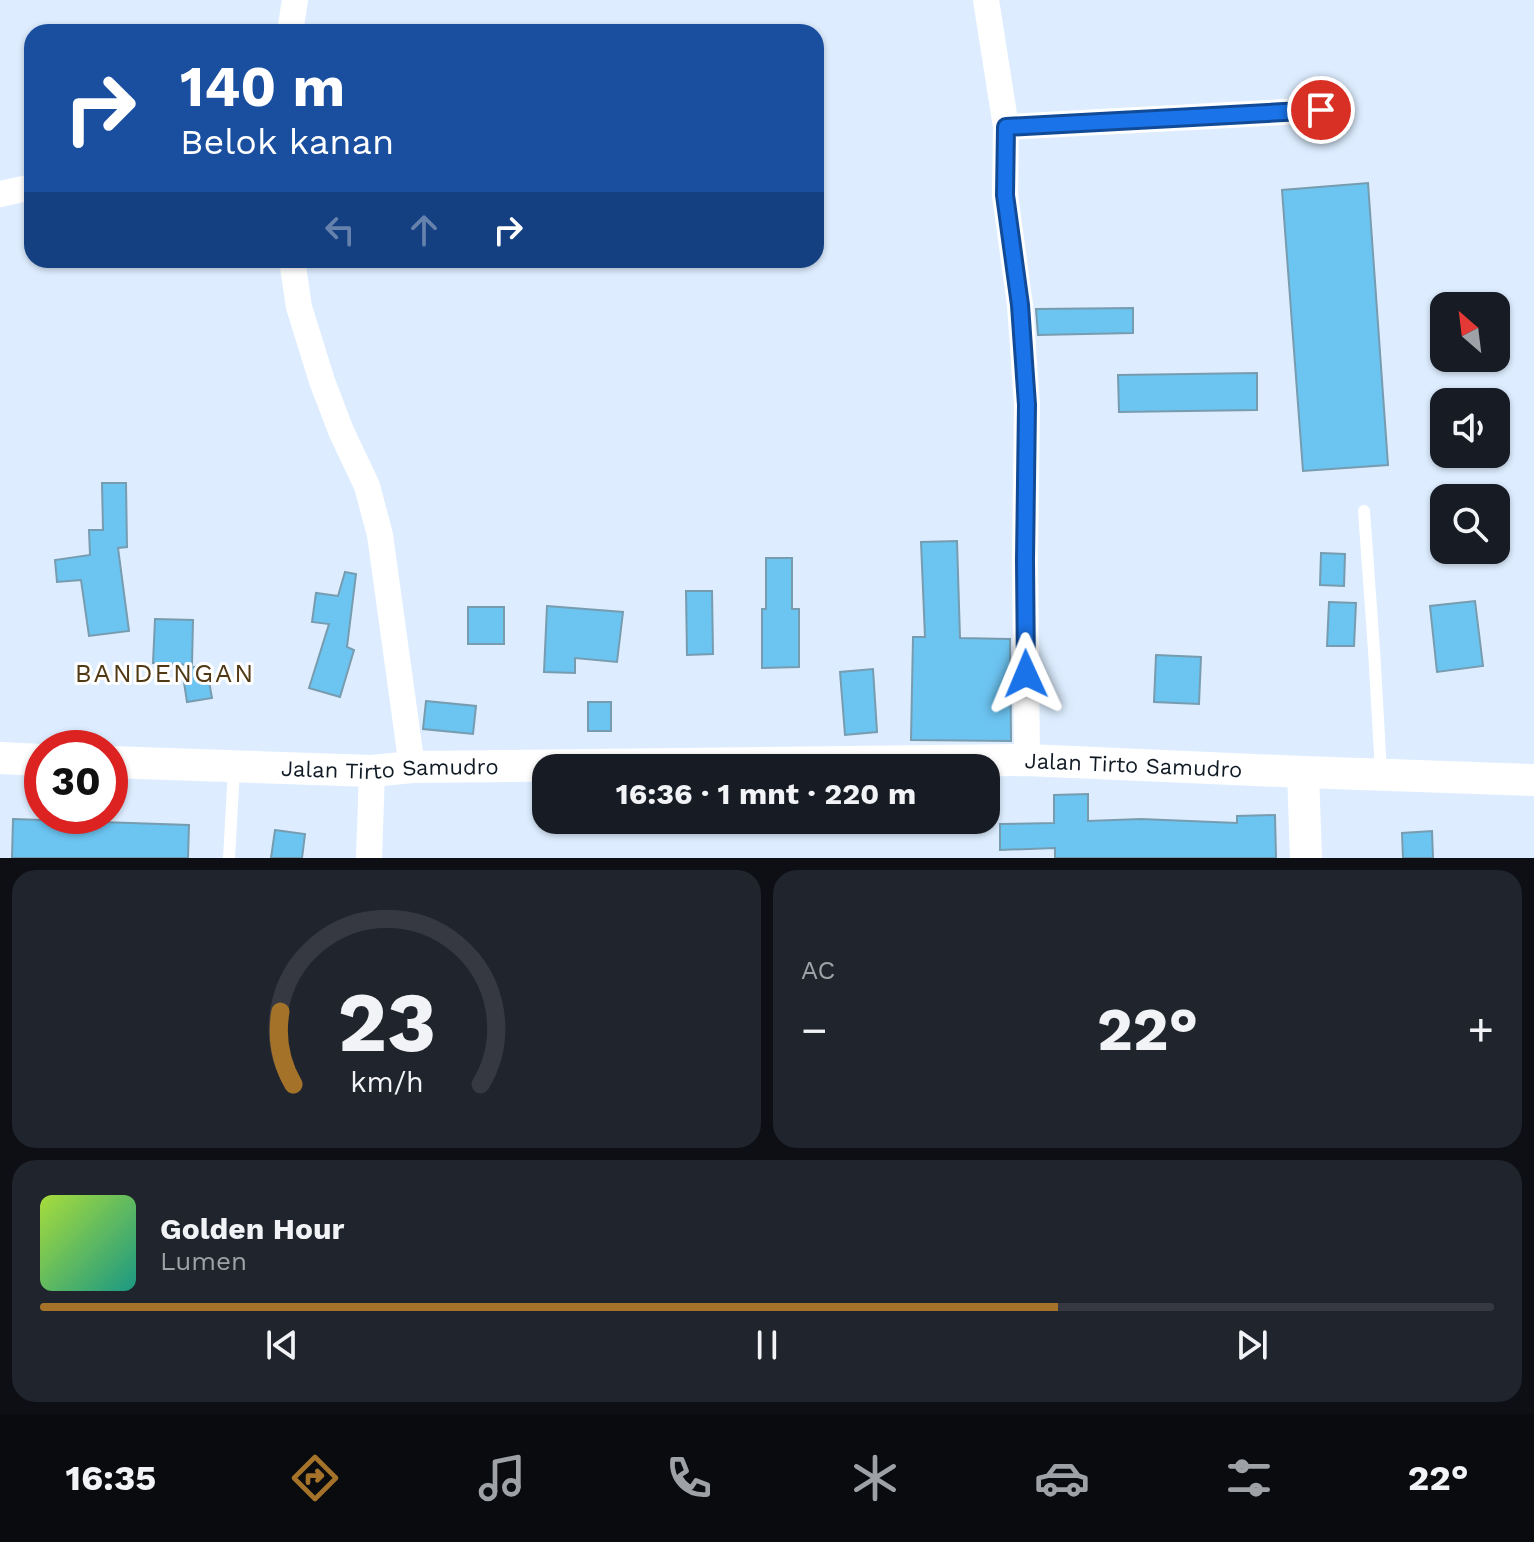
<!DOCTYPE html>
<html lang="id">
<head>
<meta charset="utf-8">
<style>
	body { margin:0; font-family:"Work Sans",sans-serif; background:#20242c; color:#f1f3f6; height:100vh; display:flex; flex-direction:column; font-size:30px; white-space:nowrap }
	* { box-sizing:border-box; margin:0 }
	p { font-size:26px; color:#9ea1a6 }
	.icon { flex:none; width:44px; height:44px; fill:none; stroke:currentColor; stroke-width:2; stroke-linecap:round; stroke-linejoin:round }
	.map { position:relative; height:858px; overflow:hidden }
	.side { display:flex; flex-direction:column; gap:12px; padding:12px; background:#0d0f14; flex:1 }
	.side>* { flex:none }
	.top-card { position:absolute; left:24px; top:24px; width:800px; height:244px; border-radius:24px; box-shadow:0 2px 6px #0004; background:#1a4fa0; color:#fff; overflow:hidden }
	.needle { width:52px; rotate:332deg }
	.fabs { position:absolute; left:1430px; top:292px; display:grid; gap:16px }
	.fabs a { display:grid; place-items:center; width:80px; height:80px; border-radius:16px; background:#171b24; box-shadow:0 2px 6px #0004; font-size:40px }
	.speed { position:absolute; left:24px; top:730px; display:flex; gap:16px; font-size:40px; font-weight:700; text-align:center }
	.speed>* { display:grid; place-content:center; width:104px; height:104px; border-radius:50%; background:#171b24; box-shadow:0 2px 6px #0004; line-height:1 }
	.speed .limit { border:12px solid #d22; background:#fff; color:#111 }
	.pin { position:absolute; display:grid; place-items:center; width:68px; height:68px; color:#fff; margin:-34px; border:4px solid #fff; border-radius:50%; box-shadow:0 2px 8px #0007 }
	.me { position:absolute; width:88px; margin:-44px; rotate:359deg; stroke-linejoin:round; filter:drop-shadow(0 0 6px #0008) }
	.turn { display:flex; align-items:center; gap:28px; height:168px; padding:0 24px; font-size:36px }
	.turn .icon { width:104px; height:104px; stroke-width:2.5 }
	.turn b { display:block; font-size:56px; line-height:68px }
	.lanes { display:flex; align-items:center; height:76px; padding:0 24px; background:#0003; justify-content:center; gap:40px; direction:ltr }
	.lanes .off { opacity:.35 }
	.big { font-size:60px; font-weight:700; line-height:1.1 }
	.side .card { flex:1; display:flex; flex-direction:column; justify-content:center; gap:12px; min-width:0; padding:0 28px; border-radius:24px; background:#20242c }
	.side .dial { align-items:center; gap:0 }
	.dial svg { height:208px; overflow:visible; fill:none; stroke:#363941; stroke-width:7; stroke-linecap:round; text-anchor:middle }
	.dial text { fill:#f1f3f6; stroke:none }
	.song { display:flex; align-items:center; gap:24px }
	.cover { width:96px; height:96px; border-radius:12px; background:linear-gradient(135deg,hsl(80 70% 55%),hsl(170 70% 35%)) }
	.played { height:8px; border-radius:4px; background:linear-gradient(90deg,#a47229 70%,#363941 70%) }
	.keys { display:flex; justify-content:space-around; direction:ltr }
	.heat { display:flex; justify-content:space-between; align-items:center; font-size:44px; direction:ltr }
	.side .tiles { flex:1; display:grid; gap:12px; grid-template-columns:1fr 1fr }
	.card:last-child { grid-column:span 2 }
	.trip { position:absolute; left:532px; top:754px; width:468px; height:80px; border-radius:24px; background:#171b24; box-shadow:0 2px 6px #0004; font-weight:700; line-height:80px; text-align:center }
	.menu { display:flex; height:128px; justify-content:space-around; align-items:center; background:#090b0e; color:#9ea1a6 }
	.menu .icon { width:56px; height:56px }
	.menu .selected { color:#a47229 }
	.menu b { font-size:36px; color:#f1f3f6 }
	.map>svg:first-child { display:block }
	.building { fill:#6cc4f1; stroke:#779cb0; stroke-width:2 }
	.lines { fill:none; stroke-linecap:round; stroke-linejoin:round }
	.service { stroke:#fff; stroke-width:12 }
	.minor { stroke:#fff; stroke-width:26 }
	.tertiary { stroke:#fff; stroke-width:32 }
	.route-casing { stroke:#114b97; stroke-width:20 }
	.route { stroke:#1a73e8; stroke-width:14 }
	.labels { text-anchor:middle; dominant-baseline:central; stroke-width:6; stroke-linejoin:round; paint-order:stroke }
	.street-label { font-size:22px; fill:#111b26; stroke:#fff }
	.quarter-label { font-size:26px; letter-spacing:2px; fill:#513916; stroke:#fff }
</style>
</head>
<body>
<div class="map">
<svg width="1534" height="858" viewBox="0 0 1534 858">
	<rect width="100%" height="100%" fill="#ddedff"/>
	<!-- building -->
	<path class="building" d="M1368 183 1388 465 1303 471 1282 190Z
		M1133 308V333L1038 335 1036 309Z
		M1257 373V410L1119 412 1118 375Z
		M102 483H126L127 547 118 548 129 631 89 636 81 580 57 582 55 560 90 555 89 530H103Z
		M957 541 960 638 1010 639 1011 741 911 740 913 637H925L921 542Z
		M1321 553 1345 554 1344 586 1320 585Z
		M766 558H792V609H799V667L762 668V609H766Z
		M345 572 356 574 347 647 354 650 340 697 309 688 329 624 312 622 316 593 338 596Z
		M686 591H712L713 654 687 655Z
		M1475 601 1483 666 1437 672 1430 606Z
		M1329 602 1356 603 1354 646H1327Z
		M547 606 623 612 617 662 575 658V673L544 672Z
		M468 607H504V644H468Z
		M155 619 193 620 192 665 153 663Z
		M1156 655 1201 657 1199 704 1154 702Z
		M206 665 212 698 187 702 182 669Z
		M873 669 877 732 845 735 840 672Z
		M426 701 476 706 473 734 423 729Z
		M588 702H611V731H588Z
		M1088 794V821L1141 819 1237 823V816L1275 815 1276 858H1055V848L1000 850V824L1054 823V795Z
		M13 819 189 825 188 858H12Z
		M275 830 305 834 302 858H271Z
		M1432 831 1433 858H1403L1402 833Z"/>
	<g class="lines">
		<!-- service -->
		<path class="service" d="M1364 511 1374 650 1381 771
			M229 858 234 769"/>
		<!-- minor -->
		<path class="minor" d="M986 0 1006 127 1005 195 1020 305 1027 405 1025 560 1027 760
			M290 32 295 0
			M1006 127 1321 110
			M0 194 32 187
			M292 260 299 307 322 381 341 431 367 486 380 535 412 767
			M369 858 372 771"/>
		<!-- tertiary -->
		<g class="tertiary">
			<path d="M0 758 42 760"/>
			<path id="s1" d="M110 762 372 771 412 767 1027 760 1303 772 1534 780"/>
			<path d="M1303 772 1306 858"/>
		</g>
	</g>
	<g class="lines">
		<!-- route casing -->
		<g class="route-casing">
			<path id="route" d="M1026 674 1025 560 1027 405 1020 305 1005 195 1006 127 1321 110"/>
		</g>
		<!-- route -->
		<use href="#route" class="route"/>
	</g>
	<g class="labels">
		<!-- street labels -->
		<g class="street-label">
			<text stroke="none"><textPath href="#s1" startOffset="1024">Jalan Tirto Samudro</textPath></text>
			<text stroke="none"><textPath href="#s1" startOffset="280">Jalan Tirto Samudro</textPath></text>
		</g>
		<!-- quarter labels -->
		<g class="quarter-label">
			<text x="165" y="673">BANDENGAN</text>
		</g>
	</g>
</svg>
<div class="fabs">
<a><svg class="needle" viewBox="-14 -14 28 28"><path d="M0-13l5 13h-10z" fill="#e53935"/><path d="M0 13l5-13h-10z" fill="#9ea1a6"/></svg></a>
<a><svg class="icon" aria-label="sound" viewBox="0 0 24 24"><path d="M4 9h4l5-4v14l-5-4H4zM17 9q2 3 0 6"/></svg></a>
<a><svg class="icon" aria-label="search" viewBox="0 0 24 24"><circle cx="10" cy="10" r="6"/><path d="M15 15l6 6"/></svg></a>
</div>
<div class="speed"><div class="limit">30</div></div>
<div class="pin" style="left:1321px;top:110px;background:#d93025"><svg class="icon" aria-label="arrive" viewBox="0 0 24 24"><path d="M6 21V4h12l-3 4 3 4H6"/></svg></div>
<svg class="me" style="left:1026px;top:674px" viewBox="-20 -20 40 40"><path d="M0-17L14 15 0 8-14 15z" fill="#1a73e8" stroke="#fff" stroke-width="4"/></svg>
<div class="trip">16:36 · 1 mnt · 220 m</div>
<div class="top-card">
<div class="turn"><svg class="icon" aria-label="right" viewBox="0 0 24 24"><path d="M7 20v-9h11M14 6l5 5-5 5"/></svg><div><b>140 m</b>Belok kanan</div></div>
<div class="lanes"><svg class="icon off" aria-label="left" viewBox="0 0 24 24"><path d="M17 20v-9H6M10 6l-5 5 5 5"/></svg><svg class="icon off" aria-label="ahead" viewBox="0 0 24 24"><path d="M12 20V5M6 11l6-6 6 6"/></svg><svg class="icon" aria-label="right" viewBox="0 0 24 24"><path d="M7 20v-9h11M14 6l5 5-5 5"/></svg></div>
</div>
</div>
<section class="side">
<div class="tiles">
<div class="card dial"><svg viewBox="0 0 100 80">
<path d="M14 69A42 42 0 1 1 86 69"/>
<path d="M14 69A42 42 0 0 1 9 41" stroke="#a47229"/>
<text x="50" y="56" font-size="32" font-weight="700">23</text>
<text x="50" y="72" font-size="11">km/h</text>
</svg></div>
<div class="card"><p>AC</p>
<div class="heat"><a>−</a><b class="big">22°</b><a>+</a></div>
</div>
<div class="card">
<div class="song"><i class="cover"></i><div><b>Golden Hour</b><p>Lumen</p></div></div>
<div class="played"></div>
<div class="keys"><svg class="icon" aria-label="previous" viewBox="0 0 24 24"><path d="M18 5L8 12l10 7zM5 5v14"/></svg><svg class="icon" aria-label="pause" viewBox="0 0 24 24"><path d="M8 5v14M16 5v14"/></svg><svg class="icon" aria-label="next" viewBox="0 0 24 24"><path d="M6 5l10 7-10 7zM19 5v14"/></svg></div>
</div>
</div>
</section>
<nav class="menu">
<b>16:35</b>
<svg class="icon selected" aria-label="directions" viewBox="0 0 24 24"><path d="M12 3l9 9-9 9-9-9zM9 14v-3h6M13 9l2 2-2 2"/></svg>
<svg class="icon" aria-label="music" viewBox="0 0 24 24"><path d="M9 18V5l10-2v13"/><circle cx="6" cy="18" r="3"/><circle cx="16" cy="16" r="3"/></svg>
<svg class="icon" aria-label="phone" viewBox="0 0 24 24"><path d="M5 4h4l2 5-3 2q2 4 5 5l2-3 5 2v4C11 20 4 13 5 4z"/></svg>
<svg class="icon" aria-label="climate" viewBox="0 0 24 24"><path d="M12 3v18M4 7l16 10M4 17L20 7"/></svg>
<svg class="icon" aria-label="car" viewBox="0 0 24 24"><path d="M5 17H2v-5l4-1 3-4h7l3 4 3 1v5h-3M9 17h6M6 11h13"/><circle cx="7" cy="17" r="2"/><circle cx="17" cy="17" r="2"/></svg>
<svg class="icon" aria-label="filters" viewBox="0 0 24 24"><path d="M4 7h16M4 17h16"/><circle cx="9" cy="7" r="2"/><circle cx="15" cy="17" r="2"/></svg>
<b>22°</b>
</nav>
</body>
</html>
